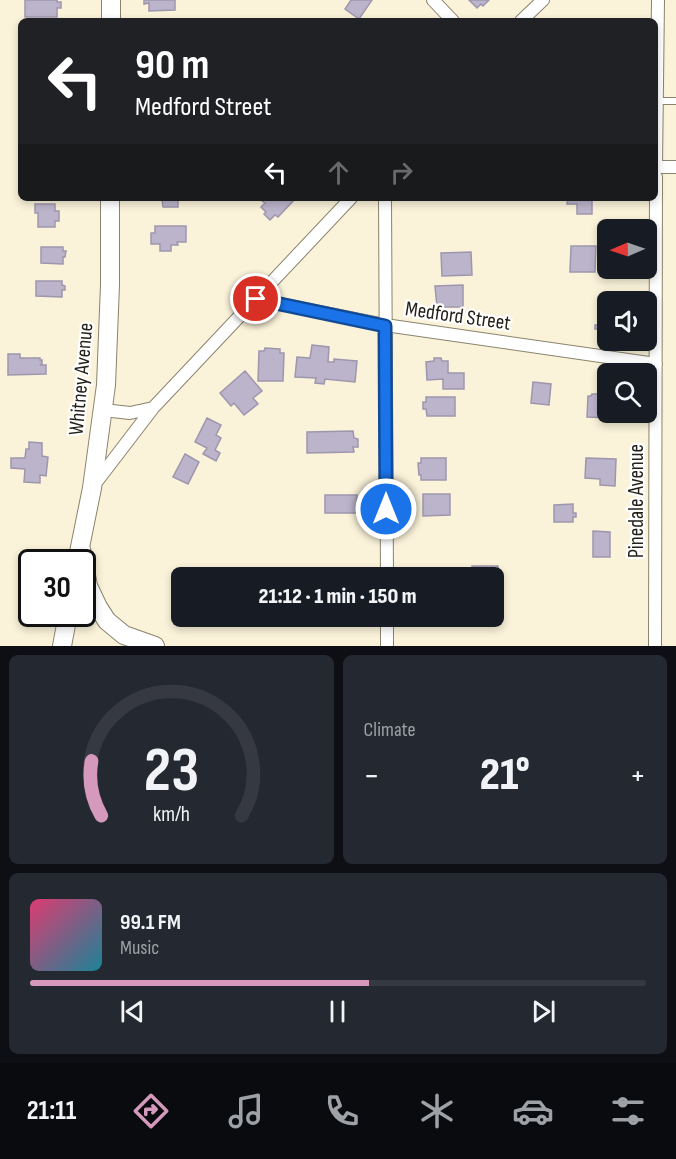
<!DOCTYPE html>
<html lang="en">
<head>
<meta charset="utf-8">
<style>
	body { margin:0; font-family:"Sofia Sans Condensed",sans-serif; background:#242831; color:#f1f3f6; height:100vh; display:flex; flex-direction:column; font-size:22px; white-space:nowrap }
	* { box-sizing:border-box; margin:0 }
	p { font-size:20px; color:#9ea1a6 }
	.icon { flex:none; width:33px; height:33px; fill:none; stroke:currentColor; stroke-width:2; stroke-linecap:round; stroke-linejoin:round }
	.map { position:relative; height:646px; overflow:hidden }
	.details { display:flex; flex-direction:column; gap:9px; padding:9px; background:#0d0f14; flex:1 }
	.details>* { flex:none }
	.top-card { position:absolute; left:18px; top:18px; width:640px; height:183px; border-radius:9px; box-shadow:0 3px 9px #0003; background:#202124; color:#fff; overflow:hidden }
	.needle { width:39px; rotate:268deg }
	.buttons { position:absolute; left:597px; top:219px; display:grid; gap:12px }
	.buttons a { display:grid; place-items:center; width:60px; height:60px; border-radius:9px; background:#171b24; box-shadow:0 3px 9px #0003; font-size:30px }
	.speed { position:absolute; left:18px; top:549px; display:flex; gap:12px; font-size:30px; font-weight:700; text-align:center }
	.speed>* { display:grid; place-content:center; width:78px; height:78px; border-radius:50%; background:#171b24; box-shadow:0 3px 9px #0003; line-height:1 }
	.speed .limit { border:3px solid #111; border-radius:9px; background:#fff; color:#111 }
	.pin { position:absolute; display:grid; place-items:center; width:51px; height:51px; color:#fff; margin:-26px; border:3px solid #fff; border-radius:50%; box-shadow:0 2px 6px #0007 }
	.me { position:absolute; width:66px; margin:-33px; rotate:0deg; stroke-linejoin:round; filter:drop-shadow(0 0 4px #0008) }
	.turn { display:flex; align-items:center; gap:21px; height:126px; padding:0 18px; font-size:27px }
	.turn .icon { width:78px; height:78px; stroke-width:2.5 }
	.turn b { display:block; font-size:42px; line-height:51px }
	.lanes { display:flex; align-items:center; height:57px; padding:0 18px; background:#0003; justify-content:center; gap:30px; direction:ltr }
	.lanes .off { opacity:.35 }
	.big { font-size:45px; font-weight:800; line-height:1.1 }
	.details .widget { flex:1; display:flex; flex-direction:column; justify-content:center; gap:9px; min-width:0; padding:0 21px; border-radius:9px; background:#242831 }
	.details .dial { align-items:center; gap:0 }
	.dial svg { height:156px; overflow:visible; fill:none; stroke:#363941; stroke-width:7; stroke-linecap:round; text-anchor:middle }
	.dial text { fill:#f1f3f6; stroke:none }
	.song { display:flex; align-items:center; gap:18px }
	.cover { width:72px; height:72px; border-radius:9px; background:linear-gradient(135deg,hsl(340 70% 55%),hsl(190 70% 35%)) }
	.played { height:6px; border-radius:3px; background:linear-gradient(90deg,#d499bc 55%,#363941 55%) }
	.keys { display:flex; justify-content:space-around; direction:ltr }
	.heat { display:flex; justify-content:space-between; align-items:center; font-size:33px; direction:ltr }
	.details .tiles { flex:1; display:grid; gap:9px; grid-template-columns:1fr 1fr }
	.widget:last-child { grid-column:span 2 }
	.trip { position:absolute; left:171px; top:567px; width:333px; height:60px; border-radius:9px; background:#171b24; box-shadow:0 3px 9px #0003; font-weight:800; line-height:60px; text-align:center }
	.tab-bar { display:flex; height:96px; justify-content:space-around; align-items:center; background:#090b0e; color:#9ea1a6 }
	.tab-bar .icon { width:42px; height:42px }
	.tab-bar .selected { color:#d499bc }
	.tab-bar b { font-size:27px; color:#f1f3f6 }
	.map>svg:first-child { display:block }
	.building { fill:#bcb4cb; stroke:#9e96ad; stroke-width:1.5 }
	.lines { fill:none; stroke-linecap:round; stroke-linejoin:round }
	.service-casing { stroke:#8a836d; stroke-width:8 }
	.minor-casing { stroke:#8a836d; stroke-width:14 }
	.secondary-casing { stroke:#8a836d; stroke-width:20 }
	.service { stroke:#fff; stroke-width:6 }
	.minor { stroke:#fff; stroke-width:12 }
	.secondary { stroke:#fff; stroke-width:18 }
	.route-casing { stroke:#114b97; stroke-width:15 }
	.route { stroke:#1a73e8; stroke-width:10 }
	.labels { text-anchor:middle; dominant-baseline:central; stroke-width:4.5; stroke-linejoin:round; paint-order:stroke }
	.street-label { font-size:21px; fill:#242118; stroke:#fff }
</style>
</head>
<body>
<div class="map">
<svg width="676" height="646" viewBox="0 0 676 646">
	<rect width="100%" height="100%" fill="#faf2d9"/>
	<!-- building -->
	<path class="building" d="M25 0H57V2H61V8H57V17H25Z
		M144 0H175V10L149 11V3L144 4Z
		M351 0H372L359 19 345 9Z
		M469 0H489L483 6 481 4 477 8Z
		M161 198H178V207H163L162 200H161Z
		M265 198H296L278 217 275 215 270 220 264 214 266 212 261 207 265 203 262 201Z
		M568 198H596H592V214H577V204H567Z
		M35 204H55V211H59V221H55V227H38V213H35Z
		M155 226H186V242H177L178 245H171V251H160V244H151V233H155Z
		M571 246H596L595 272H570Z
		M41 247H63V251H66L65 257H63V264L41 263Z
		M471 252 472 275 442 276 441 253Z
		M36 281H62V285L65 286V290H62V297L36 296Z
		M463 285V307H437L435 286Z
		M608 312V334L598 335V329H595V325H598V313Z
		M312 345 329 347 328 362H334V359L357 361 355 382 325 379 324 384 315 383 316 378 295 377 297 357 310 358Z
		M265 348 280 349V353H284L283 381H258L259 351H264Z
		M8 354H20V358H40V360H42V364L40 365H46V374L8 375Z
		M434 358H441L442 361H448V373H464V389H443V379L427 380 426 362 434 361Z
		M245 371 262 391 253 398 258 404 244 415 234 403 231 406 220 393Z
		M533 382 551 384 549 405 531 403Z
		M592 394H602V398H608V412H616L613 413V418L587 417 588 396H591Z
		M426 397H455V416H427L426 409H423V402H426Z
		M207 418 221 425 216 435 221 438 215 450 220 453 216 461 203 454 207 448 195 442Z
		M353 431 354 438 358 439V447H353L354 452 307 453V432Z
		M29 442 42 443V456L48 457 46 476 40 475V483L24 482 25 469 11 468V458H25L26 449H29Z
		M185 454 199 462 188 484 173 477Z
		M421 458H446V480H421V475H419L418 463H421Z
		M586 458 616 459 615 486 600 485V479L585 478Z
		M423 494H450V515L423 516Z
		M325 495H357V513H325Z
		M573 504V513H576V517H573V522H554V505Z
		M593 531 610 532V557H593Z
		M472 566H498L499 606H494V578H472Z"/>
	<g class="lines">
		<!-- service casing -->
		<g class="service-casing">
			<path id="service" d="M657 101H676"/>
		</g>
		<!-- minor casing -->
		<g class="minor-casing">
			<path id="minor" d="M433 0 453 21
				M521 21 543 0
				M656 165 658 0
				M656 167H676
				M385 198 387 578
				M256 299 385 325 656 364
				M153 408 351 198
				M94 485 153 408 130 413 103 410
				M387 616V646
				M655 646 656 177"/>
		</g>
		<!-- secondary casing -->
		<g class="secondary-casing">
			<path id="secondary" d="M111 21V0
				M81 549 88 586 98 607 107 621 124 635 155 646
				M77 562 92 488 106 385 110 285V198
				M62 646 68 614"/>
		</g>
		<!-- service -->
		<use href="#service" class="service"/>
		<!-- minor -->
		<use href="#minor" class="minor"/>
		<!-- secondary -->
		<use href="#secondary" class="secondary"/>
	</g>
	<g class="lines">
		<!-- route casing -->
		<g class="route-casing">
			<path id="route" d="M256 299 385 326 386 509"/>
		</g>
		<!-- route -->
		<use href="#route" class="route"/>
	</g>
	<g class="labels">
		<!-- street labels -->
		<g class="street-label">
			<text transform="translate(458 316) rotate(8)">Medford Street</text>
			<text transform="translate(81 379) rotate(-85)">Whitney Avenue</text>
			<text transform="translate(636 501) rotate(-90)">Pinedale Avenue</text>
		</g>
	</g>
</svg>
<div class="buttons">
<a><svg class="needle" viewBox="-14 -14 28 28"><path d="M0-13l5 13h-10z" fill="#e53935"/><path d="M0 13l5-13h-10z" fill="#9ea1a6"/></svg></a>
<a><svg class="icon" aria-label="sound" viewBox="0 0 24 24"><path d="M4 9h4l5-4v14l-5-4H4zM17 9q2 3 0 6"/></svg></a>
<a><svg class="icon" aria-label="search" viewBox="0 0 24 24"><circle cx="10" cy="10" r="6"/><path d="M15 15l6 6"/></svg></a>
</div>
<div class="speed"><div class="limit">30</div></div>
<div class="pin" style="left:256px;top:299px;background:#d93025"><svg class="icon" aria-label="arrive" viewBox="0 0 24 24"><path d="M6 21V4h12l-3 4 3 4H6"/></svg></div>
<svg class="me" style="left:386px;top:509px" viewBox="-20 -20 40 40"><circle r="17" fill="#1a73e8" stroke="#fff" stroke-width="3"/><path d="M0-11L8 9 0 5-8 9z" fill="#fff"/></svg>
<div class="trip">21:12 · 1 min · 150 m</div>
<div class="top-card">
<div class="turn"><svg class="icon" aria-label="left" viewBox="0 0 24 24"><path d="M17 20v-9H6M10 6l-5 5 5 5"/></svg><div><b>90 m</b>Medford Street</div></div>
<div class="lanes"><svg class="icon" aria-label="left" viewBox="0 0 24 24"><path d="M17 20v-9H6M10 6l-5 5 5 5"/></svg><svg class="icon off" aria-label="ahead" viewBox="0 0 24 24"><path d="M12 20V5M6 11l6-6 6 6"/></svg><svg class="icon off" aria-label="right" viewBox="0 0 24 24"><path d="M7 20v-9h11M14 6l5 5-5 5"/></svg></div>
</div>
</div>
<section class="details">
<div class="tiles">
<div class="widget dial"><svg viewBox="0 0 100 80">
<path d="M14 69A42 42 0 1 1 86 69"/>
<path d="M14 69A42 42 0 0 1 9 41" stroke="#d499bc"/>
<text x="50" y="56" font-size="32" font-weight="700">23</text>
<text x="50" y="72" font-size="11">km/h</text>
</svg></div>
<div class="widget"><p>Climate</p>
<div class="heat"><a>−</a><b class="big">21°</b><a>+</a></div>
</div>
<div class="widget">
<div class="song"><i class="cover"></i><div><b>99.1 FM</b><p>Music</p></div></div>
<div class="played"></div>
<div class="keys"><svg class="icon" aria-label="previous" viewBox="0 0 24 24"><path d="M18 5L8 12l10 7zM5 5v14"/></svg><svg class="icon" aria-label="pause" viewBox="0 0 24 24"><path d="M8 5v14M16 5v14"/></svg><svg class="icon" aria-label="next" viewBox="0 0 24 24"><path d="M6 5l10 7-10 7zM19 5v14"/></svg></div>
</div>
</div>
</section>
<nav class="tab-bar">
<b>21:11</b>
<svg class="icon selected" aria-label="directions" viewBox="0 0 24 24"><path d="M12 3l9 9-9 9-9-9zM9 14v-3h6M13 9l2 2-2 2"/></svg>
<svg class="icon" aria-label="music" viewBox="0 0 24 24"><path d="M9 18V5l10-2v13"/><circle cx="6" cy="18" r="3"/><circle cx="16" cy="16" r="3"/></svg>
<svg class="icon" aria-label="phone" viewBox="0 0 24 24"><path d="M5 4h4l2 5-3 2q2 4 5 5l2-3 5 2v4C11 20 4 13 5 4z"/></svg>
<svg class="icon" aria-label="climate" viewBox="0 0 24 24"><path d="M12 3v18M4 7l16 10M4 17L20 7"/></svg>
<svg class="icon" aria-label="car" viewBox="0 0 24 24"><path d="M5 17H2v-5l4-1 3-4h7l3 4 3 1v5h-3M9 17h6M6 11h13"/><circle cx="7" cy="17" r="2"/><circle cx="17" cy="17" r="2"/></svg>
<svg class="icon" aria-label="filters" viewBox="0 0 24 24"><path d="M4 7h16M4 17h16"/><circle cx="9" cy="7" r="2"/><circle cx="15" cy="17" r="2"/></svg>
</nav>
</body>
</html>
